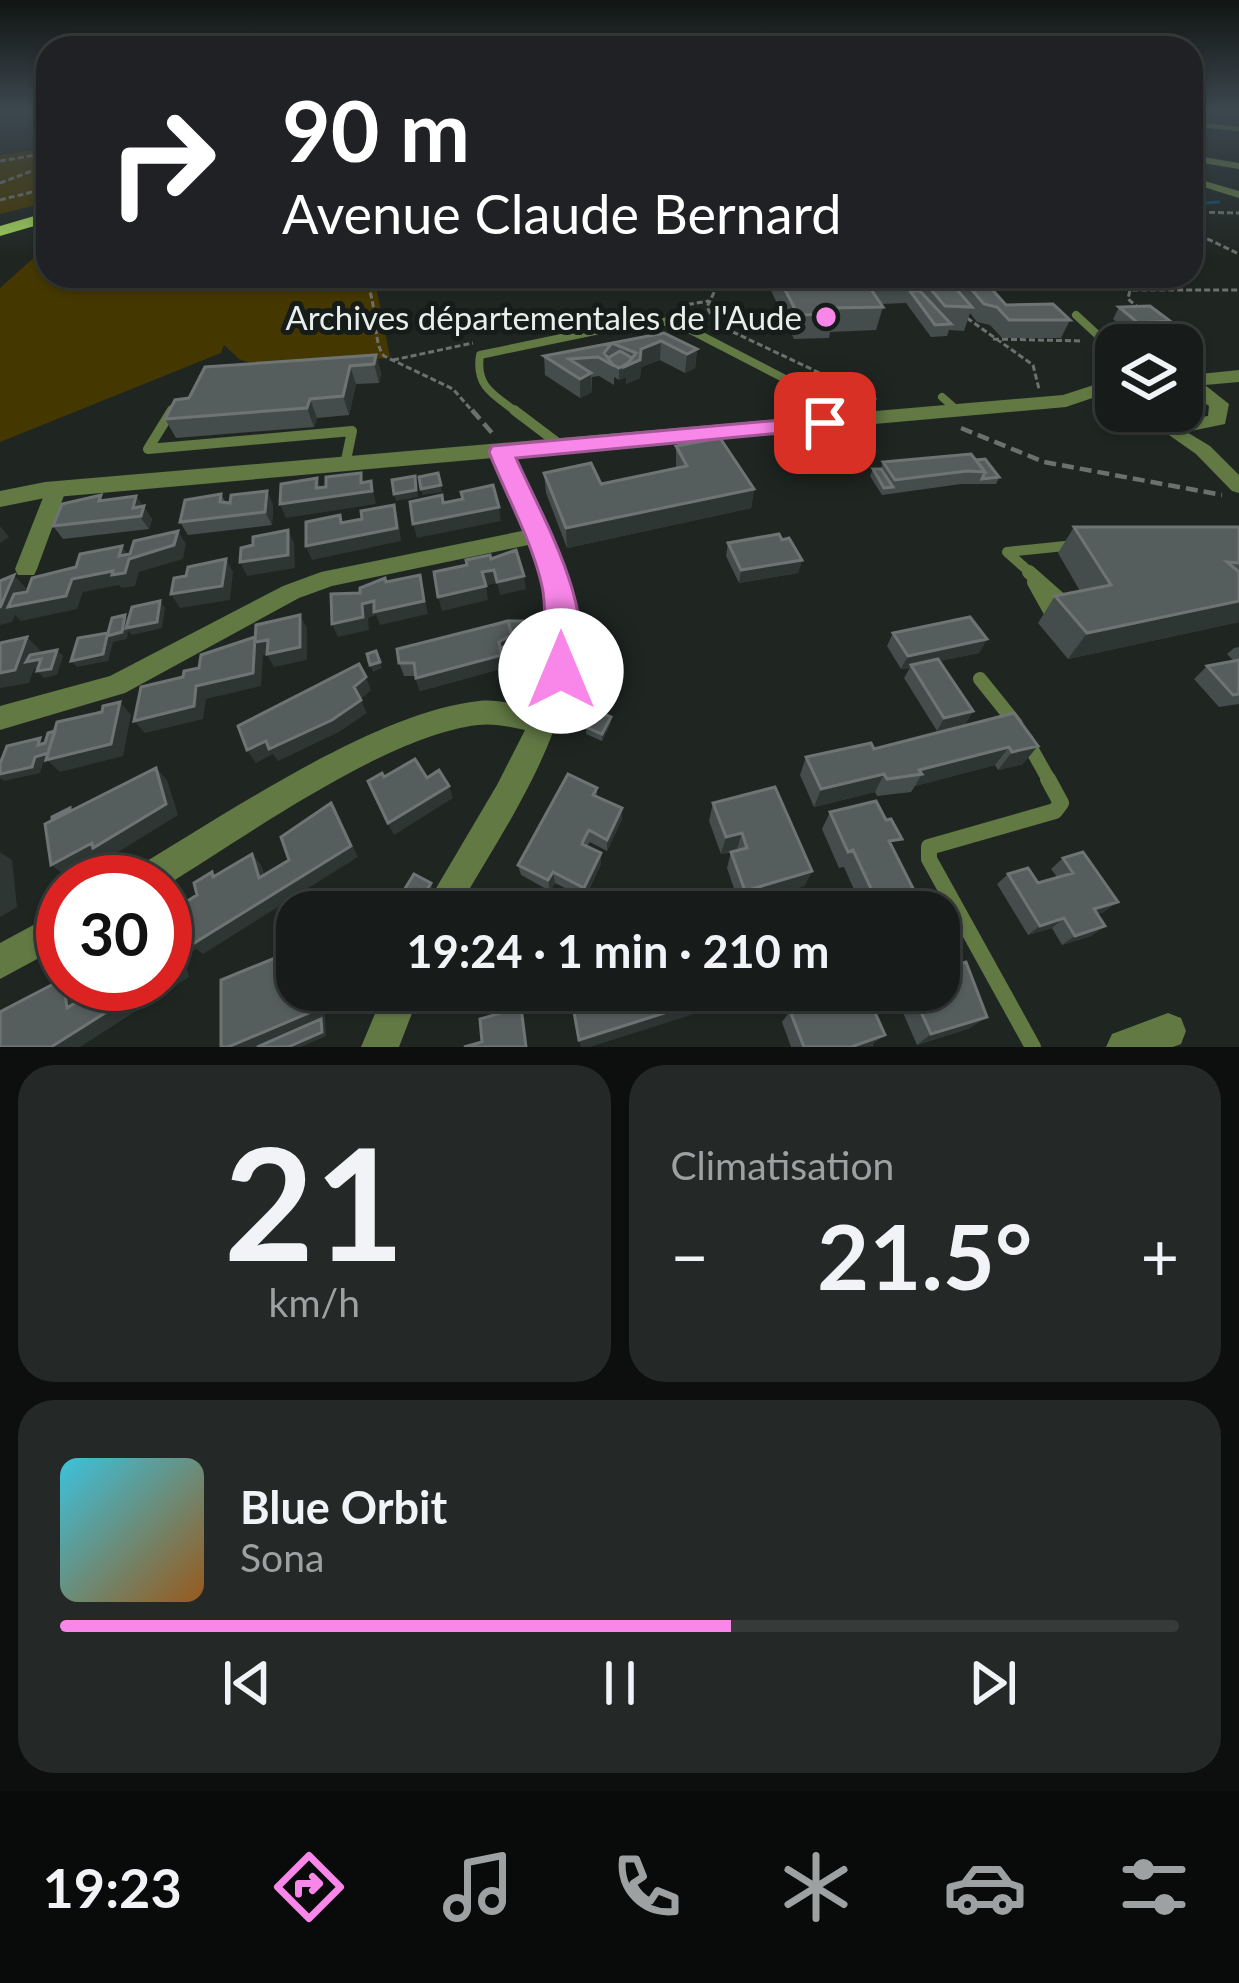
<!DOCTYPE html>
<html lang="fr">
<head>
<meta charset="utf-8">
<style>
	body { margin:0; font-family:Lato,sans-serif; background:#242927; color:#f1f3f6; height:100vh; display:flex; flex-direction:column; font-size:45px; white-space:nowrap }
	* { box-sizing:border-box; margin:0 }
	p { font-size:39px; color:#9ea1a2 }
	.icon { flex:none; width:66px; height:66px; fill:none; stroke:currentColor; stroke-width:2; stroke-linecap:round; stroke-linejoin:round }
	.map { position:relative; height:1047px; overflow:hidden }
	.panel { display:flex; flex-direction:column; gap:18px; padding:18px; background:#0d0f0e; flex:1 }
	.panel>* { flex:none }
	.banner { position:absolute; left:36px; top:36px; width:1167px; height:252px; border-radius:36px; box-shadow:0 3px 9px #0004,0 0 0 3px #363a39; background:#202124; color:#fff; overflow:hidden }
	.fabs { position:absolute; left:1095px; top:324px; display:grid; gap:24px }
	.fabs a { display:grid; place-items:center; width:108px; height:108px; border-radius:24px; background:#171c1a; box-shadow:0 3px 9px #0004,0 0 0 3px #363a39; font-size:60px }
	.speed { position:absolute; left:36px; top:855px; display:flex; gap:24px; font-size:60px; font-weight:700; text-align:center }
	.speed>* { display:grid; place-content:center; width:156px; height:156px; border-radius:50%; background:#171c1a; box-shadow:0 3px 9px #0004,0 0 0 3px #363a39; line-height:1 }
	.speed .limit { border:18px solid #d22; background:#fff; color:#111 }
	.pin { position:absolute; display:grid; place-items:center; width:102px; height:102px; color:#fff; margin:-51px; border-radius:24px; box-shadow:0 6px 18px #0006 }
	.me { position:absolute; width:132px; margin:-66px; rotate:0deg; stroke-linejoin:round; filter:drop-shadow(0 0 9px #0008) }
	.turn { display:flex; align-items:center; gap:42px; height:252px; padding:0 48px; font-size:54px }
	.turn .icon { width:156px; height:156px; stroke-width:2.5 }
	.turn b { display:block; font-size:84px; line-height:102px }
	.big { font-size:90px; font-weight:700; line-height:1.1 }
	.panel .tile { flex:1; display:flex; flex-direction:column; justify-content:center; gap:18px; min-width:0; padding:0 42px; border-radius:36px; background:#242927 }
	.panel .dial { align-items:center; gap:0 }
	.dial b { font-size:156px; line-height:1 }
	.song { display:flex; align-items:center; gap:36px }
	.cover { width:144px; height:144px; border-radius:18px; background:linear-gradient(135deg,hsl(190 70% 55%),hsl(30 70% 35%)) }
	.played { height:12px; border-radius:6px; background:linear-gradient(90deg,#f987e9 60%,#363a39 60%) }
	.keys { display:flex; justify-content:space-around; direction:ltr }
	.heat { display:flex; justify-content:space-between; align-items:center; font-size:66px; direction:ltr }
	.panel .tiles { flex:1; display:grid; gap:18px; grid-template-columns:1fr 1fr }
	.tile:last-child { grid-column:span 2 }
	.trip { position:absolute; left:276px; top:891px; width:684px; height:120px; border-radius:36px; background:#171c1a; box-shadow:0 3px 9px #0004,0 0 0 3px #363a39; font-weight:700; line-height:120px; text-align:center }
	.menu { display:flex; height:192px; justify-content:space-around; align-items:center; background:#090b0a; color:#9ea1a2 }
	.menu .icon { width:84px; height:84px }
	.menu .on { color:#f987e9 }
	.menu b { font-size:54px; color:#f1f3f6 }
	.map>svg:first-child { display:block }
	.green { fill:#443700 }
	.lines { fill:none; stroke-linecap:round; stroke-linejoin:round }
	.stream { stroke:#0d4d66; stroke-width:3 }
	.path-far1 { stroke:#6c716e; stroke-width:3; stroke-dasharray:6 3; stroke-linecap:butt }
	.path { stroke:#6c716e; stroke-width:4.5; stroke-dasharray:12 6; stroke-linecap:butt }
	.service-far4 { stroke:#627944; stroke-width:4.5 }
	.service-far3 { stroke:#627944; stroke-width:8 }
	.service-far2 { stroke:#627944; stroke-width:10 }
	.service-far1 { stroke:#627944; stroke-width:14 }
	.service { stroke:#627944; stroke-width:16 }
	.minor { fill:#627944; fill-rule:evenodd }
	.tertiary { fill:#627944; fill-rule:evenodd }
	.primary { fill:#a0cf5a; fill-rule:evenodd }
	.wall { fill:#444c4c }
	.shaded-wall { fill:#2e3634 }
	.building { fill:#565e5d; stroke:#6d7473; stroke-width:3 }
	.route { fill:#f987e9; stroke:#a25897; stroke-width:3 }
	.poi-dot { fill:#f987e9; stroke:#161c19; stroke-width:4.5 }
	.labels { text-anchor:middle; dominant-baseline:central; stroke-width:10; stroke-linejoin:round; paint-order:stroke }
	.far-poi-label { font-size:33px; fill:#eaeeeb; stroke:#161c19; text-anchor:end }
</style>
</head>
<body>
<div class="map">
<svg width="1239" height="1047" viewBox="0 0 1239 1047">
	<rect width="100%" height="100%" fill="#1f2622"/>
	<!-- green -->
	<path class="green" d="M48 148V202L0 214V155Z
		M48 245V276H374L390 357 283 374 239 359 224 345 221 353 0 442V288Z"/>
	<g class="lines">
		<!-- stream -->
		<path class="stream" d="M1191 204 1219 202"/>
		<!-- path-far1 -->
		<path class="path-far1" d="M0 161 48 153
			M0 183 48 165
			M0 200 48 188
			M1191 212 1239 213
			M1191 231 1239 254
			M363 276C380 304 371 340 384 356L453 389 474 413
			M722 276 707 307 716 324 877 400
			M679 306 709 301
			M1140 309 1128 299 1130 290H1239
			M967 318 1033 365 1039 389
			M993 339 1083 341
			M1124 340 1168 336 1163 328
			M393 360 473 343"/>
		<!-- path -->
		<path class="path" d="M472 410 492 433
			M961 428 1044 462 1222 495"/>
		<!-- service-far4 -->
		<path class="service-far4" d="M1191 124 1239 129"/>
		<!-- service-far3 -->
		<path class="service-far3" d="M1076 315 1116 352
			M942 397 958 411
			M518 413C494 395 475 387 480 355L619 326 673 321 851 413"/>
		<!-- service-far2 -->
		<path class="service-far2" d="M172 410 148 449 352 431 345 465
			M514 410 559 444
			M845 410 863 419
			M1033 575 1007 552 1075 545"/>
		<!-- service-far1 -->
		<path class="service-far1" d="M1029 572 1063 602
			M1034 582 1054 618
			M980 679 1016 724
			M1026 739 1050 782"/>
		<!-- service -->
		<path class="service" d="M1033 1047 929 859V847L1055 811 1061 803 1048 779"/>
		<!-- minor -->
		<path class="minor" d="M1191 155 1239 163V169L1191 161Z
			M1191 177 1239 191V198L1191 183Z
			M1165 419 1210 446 1239 475V493L1232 491 1196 454 1159 428 1156 424Z
			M501 446 510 452C530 493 556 534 567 579 598 698 513 813 456 912H422L497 785 525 730C510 727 494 723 478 725 385 736 247 836 165 886V882H125L130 871C222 817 374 712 479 701 497 699 516 705 534 708 551 647 555 604 533 544L332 586 299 598 125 693 0 730V706L110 676 283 586 321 572 527 530 492 452Z
			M56 483 66 490 37 569 34 575H18L15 569 46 490Z
			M63 909V945L0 979V943Z
			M385 990H421L399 1047H361Z
			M1168 1013 1181 1018 1186 1031 1181 1044 1173 1047H1106L1112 1034Z"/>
		<!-- tertiary -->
		<path class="tertiary" d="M1239 370V382L1205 385 1229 404 1225 424 1181 433 1121 415 1118 411C1150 411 1177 422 1208 416L1209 406 1182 387V372L1190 375Z
			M1103 382 1113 388 1110 392 1066 407 45 498 0 507V491L45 482 1063 395Z"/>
		<!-- primary -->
		<path class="primary" d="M48 212V222L0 236V226Z"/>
	</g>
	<!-- wall -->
	<path class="wall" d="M764 276H945L955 288 957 283 952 276H1083L1079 284 991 289 1006 305 1070 320 1061 338H1002L990 325 977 322 970 313 964 331 949 330 947 336 931 337 906 303 881 304 883 307 876 330 830 332 829 338 794 339Z
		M1119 307 1170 321 1163 334 1132 335 1113 319Z
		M664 333 697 349 695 368 685 373 660 360 641 367 640 378 626 384V377L619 380 614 377V385L599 376 592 377V392L580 398 545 375 544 356Z
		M376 355 381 373 379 383 356 384 349 415 317 418 314 427 176 438 165 419 189 398Z
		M676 446 754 489 751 508 567 548 546 493 544 473 601 484 676 469Z
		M976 460 999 477 996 484H961L882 495 870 476 873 469H881L883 462Z
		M221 494 226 503 273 504 272 525 188 535 180 522Z
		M136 496 152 519 149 529 63 539 53 526 104 500Z
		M1074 527H1239V622L1068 659 1038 623 1055 596 1080 591 1058 553Z
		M782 540 802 560 798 573 739 583 726 556 728 543Z
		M893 633 987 639 979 653 939 661 973 711 965 724 937 731 904 678 910 668 901 669 887 646Z
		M530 644 515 648 516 660 504 666V668L420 691 415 676H404L399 663Z
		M1239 647V704L1219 707 1194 679 1207 666 1234 661 1227 654 1234 648Z
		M1014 713 1023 764 998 770 995 765 915 786 911 792 877 796 875 792 814 807 800 775 806 757 874 749Z
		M611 717V723L602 741 586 734V727Z
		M597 788V796L622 819 607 851 590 842 587 846 601 864 585 898 555 883 550 891 521 875 518 865Z
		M713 803 812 871 804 886 740 906 727 868 731 852 737 851 721 854 709 821Z
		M830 812 894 850 925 912H864L844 867 839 868 822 829Z
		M1063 858 1104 912 1097 914 1105 926 1091 936 1062 945 1052 928 1028 935 997 884 1008 874 1038 883 1057 877 1051 869Z
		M771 990H865L873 1046 791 1047 782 1022 790 1011 797 1009 793 997 775 1003Z
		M896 990H939L970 1028 917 1045 894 992Z"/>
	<!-- shaded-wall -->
	<path class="shaded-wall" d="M661 341 660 360 641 367 640 378 626 384V377L619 380V368L641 349Z
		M697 349 695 368 685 373 687 354Z
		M376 355 381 373 379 383 374 364Z
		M350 366 356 384 349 415 343 396Z
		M591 373 592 392 580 398V379Z
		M310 399 317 418 314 427 307 408Z
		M361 473 365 486 371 481 376 504 286 518 280 504 316 488 317 478 322 491 361 483Z
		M415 476 418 497 396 501 394 494Z
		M441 485 442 492 423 495 421 489Z
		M754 489 751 508 567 548 566 528Z
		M267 491 273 504 272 525 265 512Z
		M136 496 152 519 149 529 133 508Z
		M394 505 398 518 401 541 312 560 306 546Z
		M499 507 501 521 417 538 413 524Z
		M0 526 9 537 0 543Z
		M288 530 294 543 295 568 247 576 240 562Z
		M178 531 186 544 183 559 139 572 135 586 122 588 119 585 83 592 77 609 21 621 15 615 12 622 0 625V608L14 575 26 588 19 605 119 556 122 546 130 558Z
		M226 559 233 572 230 600 180 608 171 594Z
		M802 560 798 573 739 583 741 570Z
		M494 570 496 583 485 586 482 572Z
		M420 575 428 614 380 625 376 615 368 618 369 630 338 637 332 624 362 604Z
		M524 576 526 589 500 595 497 582Z
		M486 586 488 600 442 611 438 597Z
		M160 601 165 608 162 628 132 635 128 631 127 639 113 642 108 661 77 667 71 661 107 636 125 615 130 622Z
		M1239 601V622L1068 659 1087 633Z
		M300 615 307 628V660L274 667 267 655H263L261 686 206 699 203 719 145 733 134 721 196 686 255 637Z
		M512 635 529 637 530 644 515 648 501 655 499 642Z
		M27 637 40 650 37 660 41 659 48 666 34 669 29 683 0 688V673Z
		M987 639 979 653 901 669 908 656Z
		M57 650 63 656 57 675 44 678 37 671Z
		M515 653 516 660 504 666V668L420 691 416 678Z
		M380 662 382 668 373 672 370 665Z
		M366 677 371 690 360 700 354 687Z
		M361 700 367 713 339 732 278 761 273 754 256 763 247 750Z
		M120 702 131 715 123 756 60 772 48 761 43 763 40 773 4 781 0 778V774L35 757Z
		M973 711 965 724 937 731 944 718Z
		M611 717V723L602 741V734Z
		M1038 746 1023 764 998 770 1012 752Z
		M1009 747 995 765 915 786 922 774 919 770Z
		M156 768 167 780 178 815 107 859 103 856 66 876 51 865Z
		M884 774 875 792 814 807 821 789Z
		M449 786 453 798 394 835 388 823Z
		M331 803 358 857 203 954 196 949 184 957 189 977 80 1047H51L151 984H165L171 948 351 846Z
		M622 808V819L607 851V840Z
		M742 833 737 849 721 854 726 837Z
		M0 852 12 860 17 907 0 917Z
		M601 853V864L585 898 584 888Z
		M252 854 261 865 267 881 259 878Z
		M812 871 804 886 740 906 745 891Z
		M553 872 555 883 550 891 548 880Z
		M431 883 433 889 419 912H416L415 910Z
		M1118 902 1104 912 1080 919 1094 909Z
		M1064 918 1052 928 1028 935 1040 926Z
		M1105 926 1091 936 1062 945 1075 936Z
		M64 984H72L80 988 83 1008H67Z
		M310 990H344L345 993 324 1002 326 1036 301 1047H228Z
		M798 990 793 997 775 1003 783 991Z
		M718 996 713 1008 590 1047H581L579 1040Z
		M987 1017 970 1028 917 1045 931 1034Z
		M885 1035 869 1047H851Z"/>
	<!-- building -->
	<path class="building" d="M778 276H945L972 307 945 306 923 280 866 282 883 307 831 308 834 314 798 315Z
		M980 276 1006 305 1053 304 1070 320H1009L997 307 984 304 961 277Z
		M910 291H920L951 324 935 325Z
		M1150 306 1170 321 1138 323 1119 307Z
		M664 333 697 349 687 354 661 341 641 349 640 360 626 366 636 353 612 343 604 353 614 366 598 357 569 359 591 373 580 379 544 356Z
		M620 351 632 358 628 363 619 368 612 364 608 358Z
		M376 355 374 364 350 366 343 396 310 399 307 408 165 419 175 400 189 398 205 367Z
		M720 438 754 489 566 528 544 473 591 463 601 484 687 466 676 446Z
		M971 454 985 472 967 471 895 480 883 462Z
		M985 459 999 477 982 479 985 472 976 460Z
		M873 469H881L893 487 884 488Z
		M361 473V483L371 481 372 491 280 504 281 484 317 478 316 488 326 487V477Z
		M438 473 441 485 421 489 419 477Z
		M415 476 416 490 394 494 392 480Z
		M493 485 499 507 413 524 410 502 442 495 443 503 463 499 461 492Z
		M267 491 265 512 180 522 185 500 221 494 220 502 230 503 231 495Z
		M101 495 99 501 136 496 133 508 144 506 141 516 53 526 62 504Z
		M394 505 397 528 306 546V522L340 515 341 523 362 519 361 511Z
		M1074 527H1239V563L1227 562 1239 572V601L1087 633 1055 596 1111 585Z
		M288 530V555L240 562 241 548 253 545V537Z
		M178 531 174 545 129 559 125 573 112 575 113 571 72 579 66 596 8 607 14 594 27 592 32 578 76 567 80 554 122 546 119 556 130 554 134 541Z
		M779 534 782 540 789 538 802 560 741 570 728 543Z
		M516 550 524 576 497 582 494 570 482 572 486 586 438 597 434 572 467 565 466 560 490 555 491 559Z
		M226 559 222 586 171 594 174 578 186 576 188 567Z
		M14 575 0 608V581Z
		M420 575 424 601 374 612V601L362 604 363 617 332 624 331 594 360 593V588L385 578 386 582Z
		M160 601 157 622 126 628 132 607Z
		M125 615 122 632 107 636 103 654 71 661 78 638 108 633 112 618Z
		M300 615V647L267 654 268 640 255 642 256 625Z
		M970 617 987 639 908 656 893 633Z
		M507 621H523L529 637 513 641 508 621 493 625Z
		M508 621 512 635 499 642 502 655 416 678 414 663H399L397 649Z
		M27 637 15 670 0 673V643Z
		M255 637 253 673 196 686 194 706 134 721 141 687 183 677 184 671 199 668 201 655Z
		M513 641 515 653 503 660 500 649Z
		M57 650 51 669 37 671 41 659 26 662 30 655Z
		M376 651 380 662 370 665 367 654Z
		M938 659 973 711 944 718 911 665Z
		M1239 660V694L1233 695 1207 666Z
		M359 664 366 677 354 687 361 700 332 720 269 749 266 741 247 750 238 726Z
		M120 702 111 744 46 760 57 722 102 712 103 706Z
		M595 710 611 717 602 734 586 727Z
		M1014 713 1038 746 1012 752 1009 747 919 770 922 774 887 779 884 774 821 789 806 757 871 743 874 749Z
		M55 731 48 753 35 757 32 767 0 774V764L7 746 40 738 38 745 45 743 48 733Z
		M415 759 427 778 439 770 449 786 388 823 368 781 382 773 384 777Z
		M156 768 166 804 93 848 92 843 51 865 45 824Z
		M568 774 597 788 593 795 622 808 607 840 589 830 585 837 582 844 601 853 584 888 553 872 548 880 518 865Z
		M775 787 812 871 745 891 731 852 747 848 742 833 726 837 713 803Z
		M876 801 886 820 891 819 902 839 889 841 925 912H882L853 850 848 852 830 812Z
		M331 803 351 846 191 945 188 937 171 948 176 969 165 975V915L197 895 194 883 212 872 213 877 252 854 259 878 289 860 281 837Z
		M70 808V811L52 820V817Z
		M1083 852 1118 902 1094 909 1105 926 1075 936 1064 918 1040 926 1008 874 1028 868 1038 883 1073 873 1063 858Z
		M414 874 431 883 415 910 398 900Z
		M939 940 952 966 966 962 987 1017 931 1034 911 990H939Z
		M297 949V990H310L311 1012 228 1047H221V980Z
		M63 979 67 1008 105 984H151L51 1047H0V1012Z
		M570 990H716L718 996 579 1040Z
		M803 990H865L885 1035 851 1047H804L790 1011 809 1005Z
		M521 1007 526 1047H464L482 1042 480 1019Z
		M321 1019 322 1032 288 1047H257Z"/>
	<!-- sky -->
	<linearGradient id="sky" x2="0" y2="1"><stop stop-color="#111513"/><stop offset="0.43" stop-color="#3c474f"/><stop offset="1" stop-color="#3c474f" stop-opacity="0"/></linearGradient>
	<rect width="1239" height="257" fill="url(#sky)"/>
	<!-- route -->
	<path class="route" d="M825 416 836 423 833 428 516 458C541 515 603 619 573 681L561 685 550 681C539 658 549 614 542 586 532 541 506 495 489 452L492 446Z"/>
	<!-- markers -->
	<circle class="poi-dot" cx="826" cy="317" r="12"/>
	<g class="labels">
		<!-- far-poi labels -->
		<g class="far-poi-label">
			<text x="802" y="317">Archives départementales de l'Aude</text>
		</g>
	</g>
</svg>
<div class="fabs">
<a><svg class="icon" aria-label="layers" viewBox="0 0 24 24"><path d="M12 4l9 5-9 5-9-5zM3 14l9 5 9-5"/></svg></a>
</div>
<div class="speed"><div class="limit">30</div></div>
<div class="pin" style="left:825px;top:423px;background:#d93025"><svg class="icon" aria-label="arrive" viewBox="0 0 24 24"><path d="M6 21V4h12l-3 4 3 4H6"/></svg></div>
<svg class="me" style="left:561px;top:671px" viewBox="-20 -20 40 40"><circle r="19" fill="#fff"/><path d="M0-13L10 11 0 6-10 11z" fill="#f987e9"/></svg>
<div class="trip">19:24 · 1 min · 210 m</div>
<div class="banner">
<div class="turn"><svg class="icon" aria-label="right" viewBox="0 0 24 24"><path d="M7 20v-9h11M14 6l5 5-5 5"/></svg><div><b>90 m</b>Avenue Claude Bernard</div></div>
</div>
</div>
<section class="panel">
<div class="tiles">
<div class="tile dial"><b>21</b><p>km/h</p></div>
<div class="tile"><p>Climatisation</p>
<div class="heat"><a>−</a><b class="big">21.5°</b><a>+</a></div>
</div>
<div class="tile">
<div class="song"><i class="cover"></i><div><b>Blue Orbit</b><p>Sona</p></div></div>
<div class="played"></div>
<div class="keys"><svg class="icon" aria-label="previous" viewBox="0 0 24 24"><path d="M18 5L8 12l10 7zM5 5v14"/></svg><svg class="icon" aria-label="pause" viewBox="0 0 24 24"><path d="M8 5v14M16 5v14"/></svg><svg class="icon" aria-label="next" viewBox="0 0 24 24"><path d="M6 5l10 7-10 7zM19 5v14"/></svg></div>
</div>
</div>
</section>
<nav class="menu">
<b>19:23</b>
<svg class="icon on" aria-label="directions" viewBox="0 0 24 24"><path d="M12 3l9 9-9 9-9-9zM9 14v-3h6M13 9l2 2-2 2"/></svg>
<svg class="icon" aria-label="music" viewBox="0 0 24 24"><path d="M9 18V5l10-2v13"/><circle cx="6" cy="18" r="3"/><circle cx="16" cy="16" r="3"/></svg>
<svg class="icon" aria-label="phone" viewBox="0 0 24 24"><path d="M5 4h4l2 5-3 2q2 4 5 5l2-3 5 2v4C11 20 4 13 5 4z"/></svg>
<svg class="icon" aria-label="climate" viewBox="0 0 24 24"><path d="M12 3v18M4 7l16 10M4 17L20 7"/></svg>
<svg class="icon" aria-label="car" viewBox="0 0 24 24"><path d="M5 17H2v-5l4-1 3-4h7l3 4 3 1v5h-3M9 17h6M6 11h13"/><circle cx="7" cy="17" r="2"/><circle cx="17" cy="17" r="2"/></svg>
<svg class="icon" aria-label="filters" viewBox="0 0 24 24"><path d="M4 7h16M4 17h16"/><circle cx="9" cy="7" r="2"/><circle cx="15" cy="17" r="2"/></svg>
</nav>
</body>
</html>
